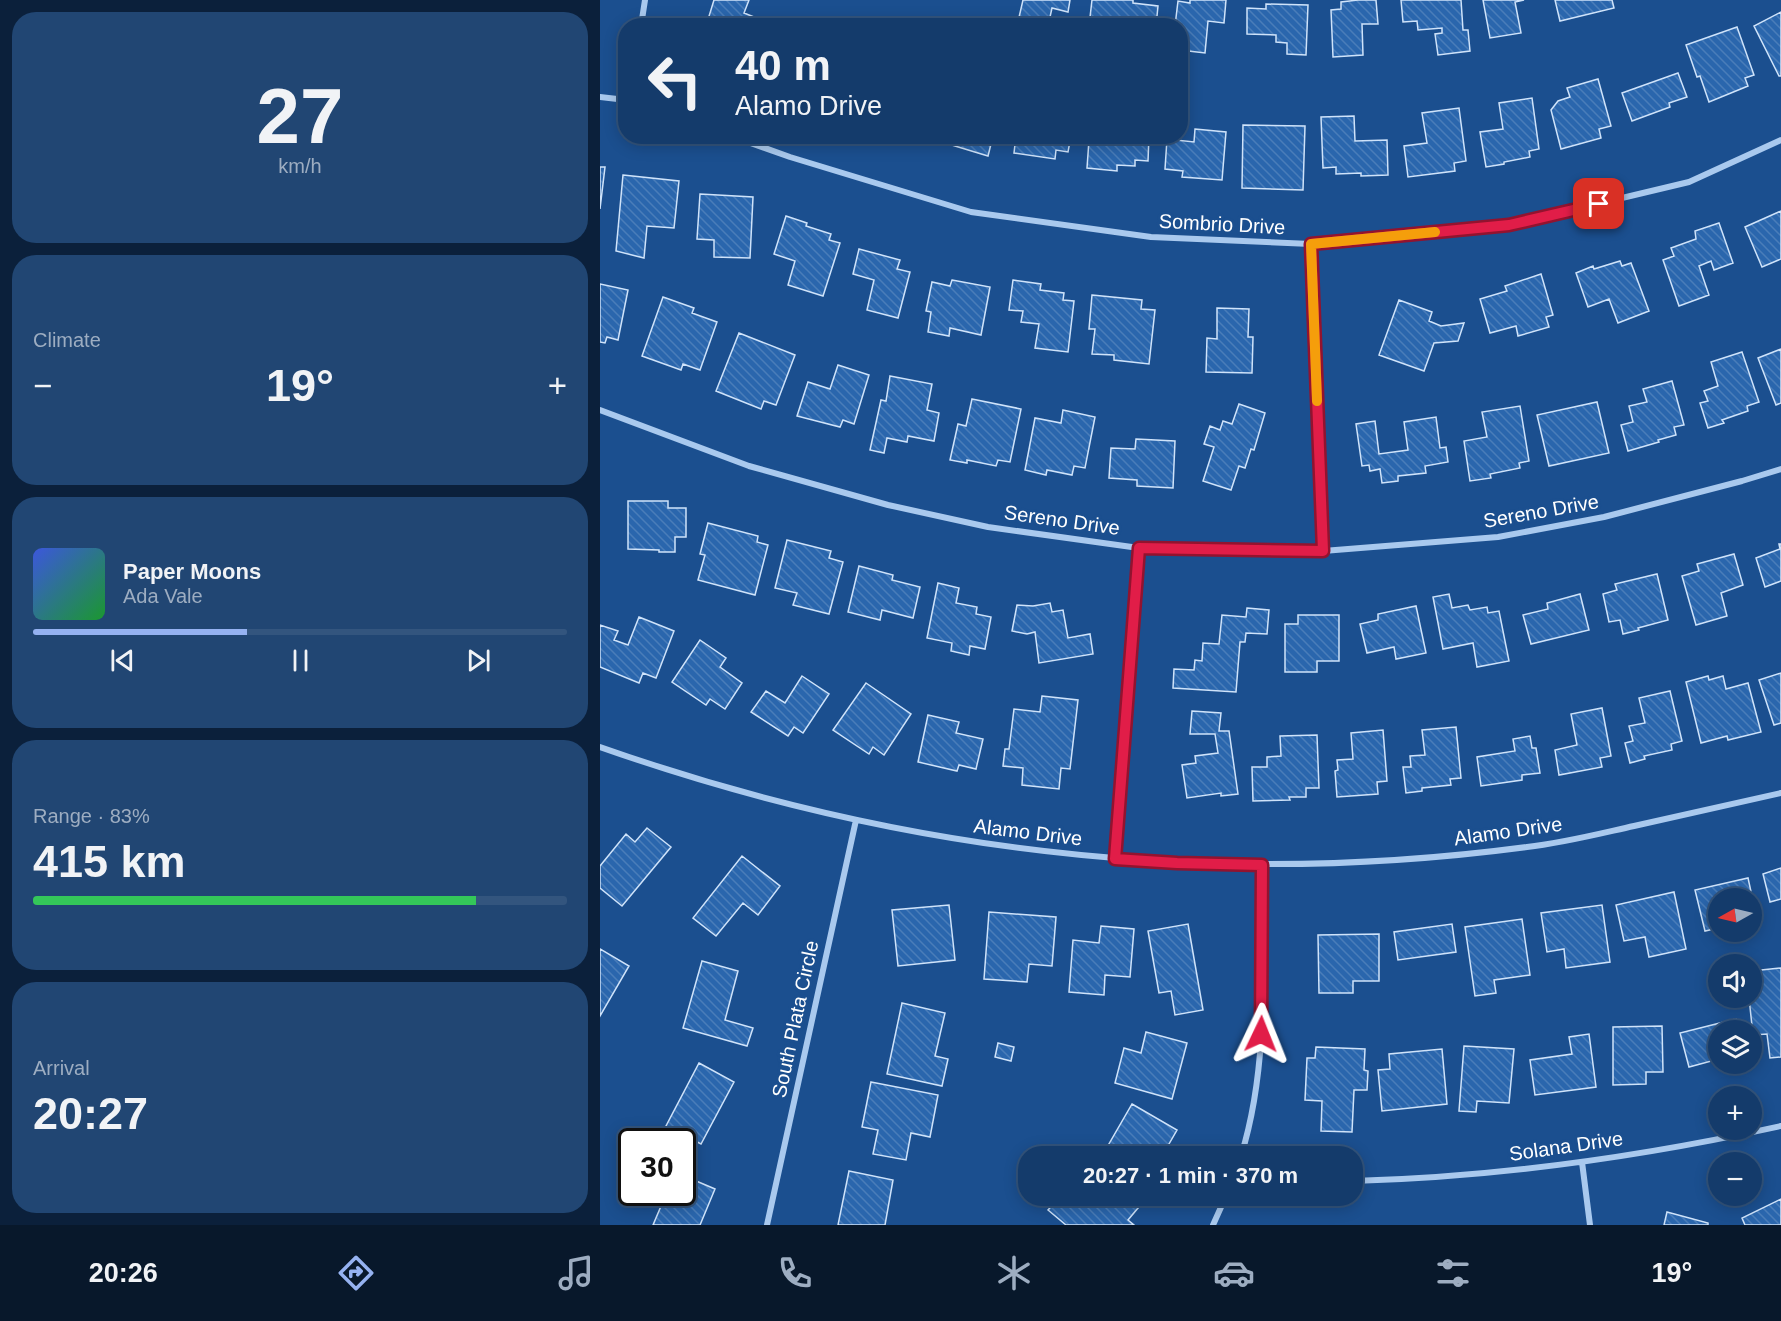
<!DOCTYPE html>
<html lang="en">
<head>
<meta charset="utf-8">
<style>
	body { margin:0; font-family:Helvetica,sans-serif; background:#214673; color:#f1f3f6; height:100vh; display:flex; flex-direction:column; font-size:22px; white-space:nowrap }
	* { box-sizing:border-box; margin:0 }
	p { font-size:20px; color:#9dadc1 }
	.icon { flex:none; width:33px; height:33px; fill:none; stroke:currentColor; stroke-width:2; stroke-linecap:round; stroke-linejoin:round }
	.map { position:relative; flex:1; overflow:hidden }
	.details { display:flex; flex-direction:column; gap:12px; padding:12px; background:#0b203b; width:600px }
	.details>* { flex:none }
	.banner { position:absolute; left:18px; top:18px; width:570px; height:126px; border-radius:24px; box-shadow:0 3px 15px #0003,0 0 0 2px #33557e; background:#143b6b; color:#f1f3f6; overflow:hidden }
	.needle { width:39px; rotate:262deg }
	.buttons { position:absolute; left:1108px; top:888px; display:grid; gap:12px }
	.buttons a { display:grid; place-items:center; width:54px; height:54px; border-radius:50%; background:#143b6b; box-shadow:0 3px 15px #0003,0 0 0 2px #33557e; font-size:30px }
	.speed { position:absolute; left:18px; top:1128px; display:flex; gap:12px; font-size:30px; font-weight:700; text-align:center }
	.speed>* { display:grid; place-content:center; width:78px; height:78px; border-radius:50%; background:#143b6b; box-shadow:0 3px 15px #0003,0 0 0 2px #33557e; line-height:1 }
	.speed .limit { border:3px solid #111; border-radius:9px; background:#fff; color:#111 }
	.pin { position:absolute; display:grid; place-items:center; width:51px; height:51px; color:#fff; margin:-26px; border-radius:12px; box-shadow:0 3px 9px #0006 }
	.me { position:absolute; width:66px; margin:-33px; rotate:2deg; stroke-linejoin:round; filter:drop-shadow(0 0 4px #0008) }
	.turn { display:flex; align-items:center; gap:21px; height:126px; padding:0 18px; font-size:27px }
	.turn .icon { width:78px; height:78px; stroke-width:2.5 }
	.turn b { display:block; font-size:42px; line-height:51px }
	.big { font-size:45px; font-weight:700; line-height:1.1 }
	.details .card { flex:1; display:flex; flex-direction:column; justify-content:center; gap:9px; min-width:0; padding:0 21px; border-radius:24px; background:#214673 }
	.details .dial { align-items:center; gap:0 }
	.dial b { font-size:78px; line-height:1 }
	.song { display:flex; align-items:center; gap:18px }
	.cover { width:72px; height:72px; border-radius:9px; background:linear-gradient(135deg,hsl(230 70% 55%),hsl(130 70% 35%)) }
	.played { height:6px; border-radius:3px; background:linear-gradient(90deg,#95b2f1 40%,#33557e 40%) }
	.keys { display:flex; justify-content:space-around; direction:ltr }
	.heat { display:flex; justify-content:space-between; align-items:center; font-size:33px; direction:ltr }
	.charge { height:9px; border-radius:4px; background:linear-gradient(90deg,#34c759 83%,#33557e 0) }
	.trip { position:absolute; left:418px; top:1146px; width:345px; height:60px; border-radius:24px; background:#143b6b; box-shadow:0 3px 15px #0003,0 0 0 2px #33557e; font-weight:700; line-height:60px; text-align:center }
	.tab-bar { display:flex; height:96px; justify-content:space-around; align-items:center; background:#08182b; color:#9dadc1 }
	.tab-bar .icon { width:42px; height:42px }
	.tab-bar .active { color:#95b2f1 }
	.tab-bar b { font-size:27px; color:#f1f3f6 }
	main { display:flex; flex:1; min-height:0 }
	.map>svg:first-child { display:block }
	.building { fill:url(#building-back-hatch); stroke:#cfe3fa; stroke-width:1.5 }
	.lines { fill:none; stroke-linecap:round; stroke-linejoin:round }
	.minor { stroke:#a9c9ee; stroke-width:6 }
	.route-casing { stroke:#92132f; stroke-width:15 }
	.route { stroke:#e11d48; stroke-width:10 }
	.slow { stroke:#f59e0b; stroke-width:10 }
	.labels { text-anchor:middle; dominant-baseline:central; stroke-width:6; stroke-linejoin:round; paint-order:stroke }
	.street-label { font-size:20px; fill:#fff; stroke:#1b4f8f }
</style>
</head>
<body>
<main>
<section class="details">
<div class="card dial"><b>27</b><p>km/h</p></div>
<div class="card"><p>Climate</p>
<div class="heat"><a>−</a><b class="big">19°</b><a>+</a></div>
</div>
<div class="card">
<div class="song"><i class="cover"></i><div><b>Paper Moons</b><p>Ada Vale</p></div></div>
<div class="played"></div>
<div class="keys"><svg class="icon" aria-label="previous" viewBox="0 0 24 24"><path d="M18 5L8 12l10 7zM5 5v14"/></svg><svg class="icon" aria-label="pause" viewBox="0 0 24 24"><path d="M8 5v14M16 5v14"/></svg><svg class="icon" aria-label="next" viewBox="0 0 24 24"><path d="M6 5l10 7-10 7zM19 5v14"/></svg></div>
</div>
<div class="card"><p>Range · 83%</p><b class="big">415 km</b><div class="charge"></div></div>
<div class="card"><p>Arrival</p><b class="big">20:27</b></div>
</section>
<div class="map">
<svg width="1181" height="1225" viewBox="0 0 1181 1225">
	<defs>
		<pattern id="building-back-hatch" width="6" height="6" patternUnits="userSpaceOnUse" patternTransform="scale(1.5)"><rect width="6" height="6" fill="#2a66ad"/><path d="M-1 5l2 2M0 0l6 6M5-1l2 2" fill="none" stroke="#4a7db9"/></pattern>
	</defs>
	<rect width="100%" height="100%" fill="#1b4f8f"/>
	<!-- building -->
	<path class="building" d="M114 0H149L144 13 159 19 157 26H106Z
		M423 0H470L468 12 452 8 448 26H417Z
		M492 0H533V3L558 6 556 26H489Z
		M590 0H626L624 23 608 21 605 53 580 50V26H575L578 1 590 3Z
		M758 0H776L778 24H762L763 55 733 57 731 10 741 9V2Z
		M801 0H861L863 30H868L870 51 838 55 835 34 842 33V28L818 30 817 21 803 22Z
		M883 0H924L915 2 921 33 890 38Z
		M955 0H1012L1014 8 960 21Z
		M666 4 708 5 706 55 687 54V43L676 42V35L647 34V8L666 9Z
		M1181 12V76H1179L1154 26Z
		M1137 27 1154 75 1145 78 1148 86 1109 102 1100 76 1097 77 1086 45Z
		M1078 73 1087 97 1069 103 1070 107 1032 121 1022 93Z
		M998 79 1011 126 999 129 1001 138 961 149 951 110 958 101 970 97 967 88Z
		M932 98 939 149 929 151 930 157 904 162V164L886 167 880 132 903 129 899 103Z
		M859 108 866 161 854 163 855 171 808 177 804 146 827 143 822 113Z
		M754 116 755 141 787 140 788 175 761 176V173L736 174V167L723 168 721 117Z
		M643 125 705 126 703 190 642 188Z
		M595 129 626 132 622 180 582 177 583 171 565 169 567 139 594 142Z
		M343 136H393L388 156 345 143 346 138Z
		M416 136H471L468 152 456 150 455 159 414 153Z
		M517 136H549L548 161 535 160V166L517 165V171L487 168 489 140 516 143Z
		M0 167H5L0 209Z
		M23 175 79 181 74 228 47 226 44 258 16 251Z
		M100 194 153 197 150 258 114 257V240L97 239Z
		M1181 211V259L1162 267 1145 227Z
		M186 216 207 223 206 226 231 234 229 240 240 243 223 296 188 285 195 261 174 254Z
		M1119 223 1133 263 1114 270 1111 261 1099 266 1109 295 1079 306 1063 260 1074 256 1071 248 1096 239 1095 231Z
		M259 249 300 260 297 269 310 272 298 318 267 310 274 280 253 274Z
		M1020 261 1022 266 1031 263 1049 311 1018 323 1009 299 988 307 976 273 993 266 994 269Z
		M941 274 953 315 946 317 949 327 918 336 916 326 890 333 880 299 907 291 905 286Z
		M352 280 390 287 381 335 350 328 349 336 328 332 331 312 326 311 332 282 350 286Z
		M413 280 441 284 440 290 464 293 463 300 474 301 468 352 435 348 439 324 421 322 423 311 409 310Z
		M0 284 28 290 18 340 7 337 5 343 0 342Z
		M492 295 542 300 541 309 555 310 549 364 514 360V355L492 354 495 329H489Z
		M63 297 94 308 92 313 117 322 100 370 83 364 81 370 42 356Z
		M799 300 832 312 829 321 841 326 864 323 858 341 834 343 824 371 779 355Z
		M617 308 649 309 648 337H653L652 373 606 372 607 338 617 339Z
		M139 333 195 355 176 405 164 401 161 409 116 391Z
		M1181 349V403L1176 405 1158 358Z
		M1142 352 1159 402 1147 406 1148 411 1122 420 1124 423 1108 428 1100 403 1108 401 1104 391 1118 386 1111 362Z
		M238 365 269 375 254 424 243 420 240 427 197 416 208 382 230 389Z
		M290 376 332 384 327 410 339 413 334 441 308 436 307 442 287 438 284 453 270 450 281 400 286 401Z
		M1072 381 1084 425 1074 427 1076 435 1058 440 1059 442 1028 451 1021 425 1033 422 1029 406 1047 402 1043 389Z
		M372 399 421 409 410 462 398 460 396 466 367 460V463L350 460 358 424 366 426Z
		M997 402 1009 453 949 466 937 415Z
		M639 404 665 413 654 450 651 449 645 468 639 466 631 490 603 481 614 447 604 444 610 426 620 430 623 421 632 424Z
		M920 406 929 461 919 463 920 468 890 474 891 478 870 481 864 441 887 437 882 412Z
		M463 410 495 417 485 468 474 466 472 475 447 470 446 475 425 470 435 418 461 423Z
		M836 417 840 448 846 447 848 462 825 466 826 473 798 476V481L782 483 780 469 770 471 769 465 762 466 756 424 775 421 779 454 808 450 804 422Z
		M536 439 575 441 573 488 537 486V480L509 478 511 448 535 449Z
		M28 501H68V508H86V537H75V552H59V550L28 549Z
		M108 523 158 536 157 542 168 545 155 595 98 580 105 555 100 554Z
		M187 540 231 551 229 558 243 562 229 614 193 605 197 593 175 588Z
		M1179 544H1181V581L1165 587 1156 558 1180 549Z
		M1134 554 1143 585 1121 593 1127 616 1096 625 1082 576 1099 571 1097 564Z
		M259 566 293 575 292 580 320 587 313 618 282 610 280 620 248 612Z
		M1057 574 1068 620 1038 628 1039 630 1023 634 1020 620 1009 622 1003 594 1017 590 1015 584Z
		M338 583 359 588 356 603 377 607 376 614 391 617 385 649 370 646 369 655 351 651 352 643 327 638Z
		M849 594 852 608 868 605 870 610 887 607 888 613 899 611 909 661 877 667 873 643 843 649 833 597Z
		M980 594 989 630 931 644 923 615 948 609 947 603Z
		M450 603 452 612 463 610 468 638 490 634 493 654 439 663 435 632 427 634 412 631 417 605 433 606Z
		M816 606 826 653 796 659 794 647 767 653 760 624 778 620V614Z
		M647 608 669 610 667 634 646 633 645 642H640L636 692 573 688 574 669 594 670 595 660 602 661 603 643 619 644 622 615 646 617Z
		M698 615H739V661H717V672H685V624H698Z
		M39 617 74 631 56 678 43 673 39 683 0 667V625L18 631 14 640 28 645Z
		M100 640 126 658 120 667 142 683 125 709 110 699 106 705 72 682Z
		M1181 673V723L1174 725 1159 680Z
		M202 676 229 694 203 733 194 727 188 736 151 712 166 691 185 703Z
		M1108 676 1109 680 1123 676 1126 689 1148 683 1161 732 1128 740 1127 736 1101 743 1086 682Z
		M266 683 311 714 284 755 273 747 269 754 233 730Z
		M1070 691 1082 741 1071 744 1072 750 1044 756 1045 759 1030 763 1025 743 1033 741 1029 726 1045 723 1039 698Z
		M442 696 478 700 470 769 461 768 459 789 422 785 423 768 403 766 405 749H409L414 709 440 712Z
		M1002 708 1011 756 1000 758 1002 767 959 775 955 750 977 745 971 714Z
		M592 711 621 713 619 731H629L638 794 621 796V793L587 798 582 765 596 763 595 756 618 753 615 734H590Z
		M328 715 359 722 356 733 383 739 376 769 359 765 357 771 318 762Z
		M856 727 861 778 850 779 851 785 822 788V791L806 793 803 767H811L810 756 825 755 822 730Z
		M783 730 787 781 777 782 778 794 737 797 735 771 738 770 737 760 753 759 751 733Z
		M717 735 719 788H706V797H689L690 800 653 801 652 767H667V757L681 756 680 736Z
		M930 736 932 748H936L940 773 922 775V780L881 786 877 757 915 751 913 739Z
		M47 828 71 847 22 906 0 888V866L26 834 35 842Z
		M142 856 180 886 158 915 143 903 116 936 93 918Z
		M1181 868V899L1170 902 1163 874Z
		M1148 878 1157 919 1152 920V898H1119V928L1105 931 1095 890Z
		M1074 892 1086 949 1049 957 1045 937 1024 941 1016 905Z
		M349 905 355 960 298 966 292 910Z
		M1002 905 1010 962 966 968 964 949 947 952 941 913Z
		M389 912 456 917 452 966 429 964 427 982 384 979Z
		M922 919 930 975 894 980 896 993 875 996 865 927Z
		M588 924 603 1010 575 1015 571 991 559 993 548 931Z
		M852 924 856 952 798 960 794 932Z
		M501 926 534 929 530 977 505 975 504 995 469 992 473 940 499 943Z
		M779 934V981H753V993H719L718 935Z
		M0 949 29 966 0 1016Z
		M102 961 138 971 125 1020 153 1028 147 1046 83 1028Z
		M1181 968V1057L1170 1058 1167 1034 1153 1035 1149 998H1152V971Z
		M302 1003 345 1013 335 1056 348 1059 342 1086 287 1074Z
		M1136 1019 1139 1030H1119V1059L1089 1067 1080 1033Z
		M1062 1026 1063 1072H1046V1084L1013 1085V1027Z
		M546 1032 587 1043 572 1099 515 1083 524 1048 541 1053Z
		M989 1034 996 1087 935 1095 930 1060 972 1054 969 1037Z
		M398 1043 414 1047 411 1061 395 1057Z
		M864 1046 914 1049 909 1103 877 1101 876 1112 859 1111Z
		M716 1047 765 1049 764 1070 768 1071 767 1090H754L752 1132 721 1131 722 1101 705 1100 707 1058H715Z
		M842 1049 847 1104 782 1111 778 1070 790 1069 789 1054Z
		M99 1063 134 1082 101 1144 66 1126Z
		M271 1082 338 1095 330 1137 311 1133 306 1160 273 1154 278 1130 262 1127Z
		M532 1104 577 1130 562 1156H502Z
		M249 1171 293 1180 285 1225H238Z
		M82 1175 115 1189 100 1225H53L67 1192H82Z
		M461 1196H523L538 1208 528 1220 534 1225H466L448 1210Z
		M1181 1199V1225H1145L1142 1218Z
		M1067 1212 1108 1223V1225H1064Z"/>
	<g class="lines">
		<!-- minor -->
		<path class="minor" d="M41 26 45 0
			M0 97 26 100
			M131 136 190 157 371 212 551 237 711 244 909 225 1089 182 1181 140
			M711 244 723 551
			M0 410 149 466 288 505 388 527 539 548 723 551 898 537 1004 517 1142 481 1181 469
			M0 747C301 853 610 889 927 847 963 843 998 834 1034 826 1083 815 1132 804 1181 793
			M515 859 539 548
			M641 1156C670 1063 662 962 662 865
			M982 1162 990 1225
			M753 1181C897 1177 1040 1157 1181 1126
			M167 1225 256 820
			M613 1225 626 1196"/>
	</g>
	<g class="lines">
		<!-- route casing -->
		<g class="route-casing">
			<path id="route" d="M661 1034 662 865 577 863 515 859 539 548 723 551 711 244 909 225 999 204"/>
		</g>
		<!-- route -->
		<use href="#route" class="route"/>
		<!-- slow -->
		<path class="slow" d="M717 401 711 244 835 232"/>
	</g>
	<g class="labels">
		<!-- street labels -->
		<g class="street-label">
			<text transform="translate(622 224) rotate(3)">Sombrio Drive</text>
			<text transform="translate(941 511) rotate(-10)">Sereno Drive</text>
			<text transform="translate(462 520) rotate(8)">Sereno Drive</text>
			<text transform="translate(908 831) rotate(-8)">Alamo Drive</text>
			<text transform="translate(428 832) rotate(7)">Alamo Drive</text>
			<text transform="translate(195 1019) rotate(-78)">South Plata Circle</text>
			<text transform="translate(966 1146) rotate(-8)">Solana Drive</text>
		</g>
	</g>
</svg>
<div class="buttons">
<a><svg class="needle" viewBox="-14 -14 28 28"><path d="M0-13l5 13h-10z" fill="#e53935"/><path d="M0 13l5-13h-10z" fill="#9dadc1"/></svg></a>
<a><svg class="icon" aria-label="sound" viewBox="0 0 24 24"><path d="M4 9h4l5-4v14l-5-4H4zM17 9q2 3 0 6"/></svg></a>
<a><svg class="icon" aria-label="layers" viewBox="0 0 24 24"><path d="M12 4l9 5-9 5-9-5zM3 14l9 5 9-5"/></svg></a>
<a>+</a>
<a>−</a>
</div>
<div class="speed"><div class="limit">30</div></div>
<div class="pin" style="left:999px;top:204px;background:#d93025"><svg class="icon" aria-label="arrive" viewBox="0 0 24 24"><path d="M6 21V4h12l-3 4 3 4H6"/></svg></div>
<svg class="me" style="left:661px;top:1034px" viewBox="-20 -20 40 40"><path d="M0-17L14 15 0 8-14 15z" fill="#e11d48" stroke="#fff" stroke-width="4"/></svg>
<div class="trip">20:27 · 1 min · 370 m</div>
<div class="banner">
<div class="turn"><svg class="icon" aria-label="left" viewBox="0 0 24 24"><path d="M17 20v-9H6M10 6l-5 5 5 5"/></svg><div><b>40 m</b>Alamo Drive</div></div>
</div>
</div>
</main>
<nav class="tab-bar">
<b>20:26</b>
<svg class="icon active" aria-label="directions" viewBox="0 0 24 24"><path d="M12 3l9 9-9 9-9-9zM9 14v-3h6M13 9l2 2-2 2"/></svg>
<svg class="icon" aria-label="music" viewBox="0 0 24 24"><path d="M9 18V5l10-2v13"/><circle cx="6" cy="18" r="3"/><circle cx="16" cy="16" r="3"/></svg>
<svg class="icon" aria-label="phone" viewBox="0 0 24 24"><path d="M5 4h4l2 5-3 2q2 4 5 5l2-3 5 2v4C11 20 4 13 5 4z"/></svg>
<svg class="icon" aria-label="climate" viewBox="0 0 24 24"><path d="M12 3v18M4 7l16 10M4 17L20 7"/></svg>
<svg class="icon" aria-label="car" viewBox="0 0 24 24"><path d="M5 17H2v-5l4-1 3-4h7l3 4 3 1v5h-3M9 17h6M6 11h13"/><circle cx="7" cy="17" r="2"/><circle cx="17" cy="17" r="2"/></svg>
<svg class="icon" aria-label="filters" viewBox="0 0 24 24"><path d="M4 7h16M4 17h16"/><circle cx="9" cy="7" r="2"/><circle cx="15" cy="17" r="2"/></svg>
<b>19°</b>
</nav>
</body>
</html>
